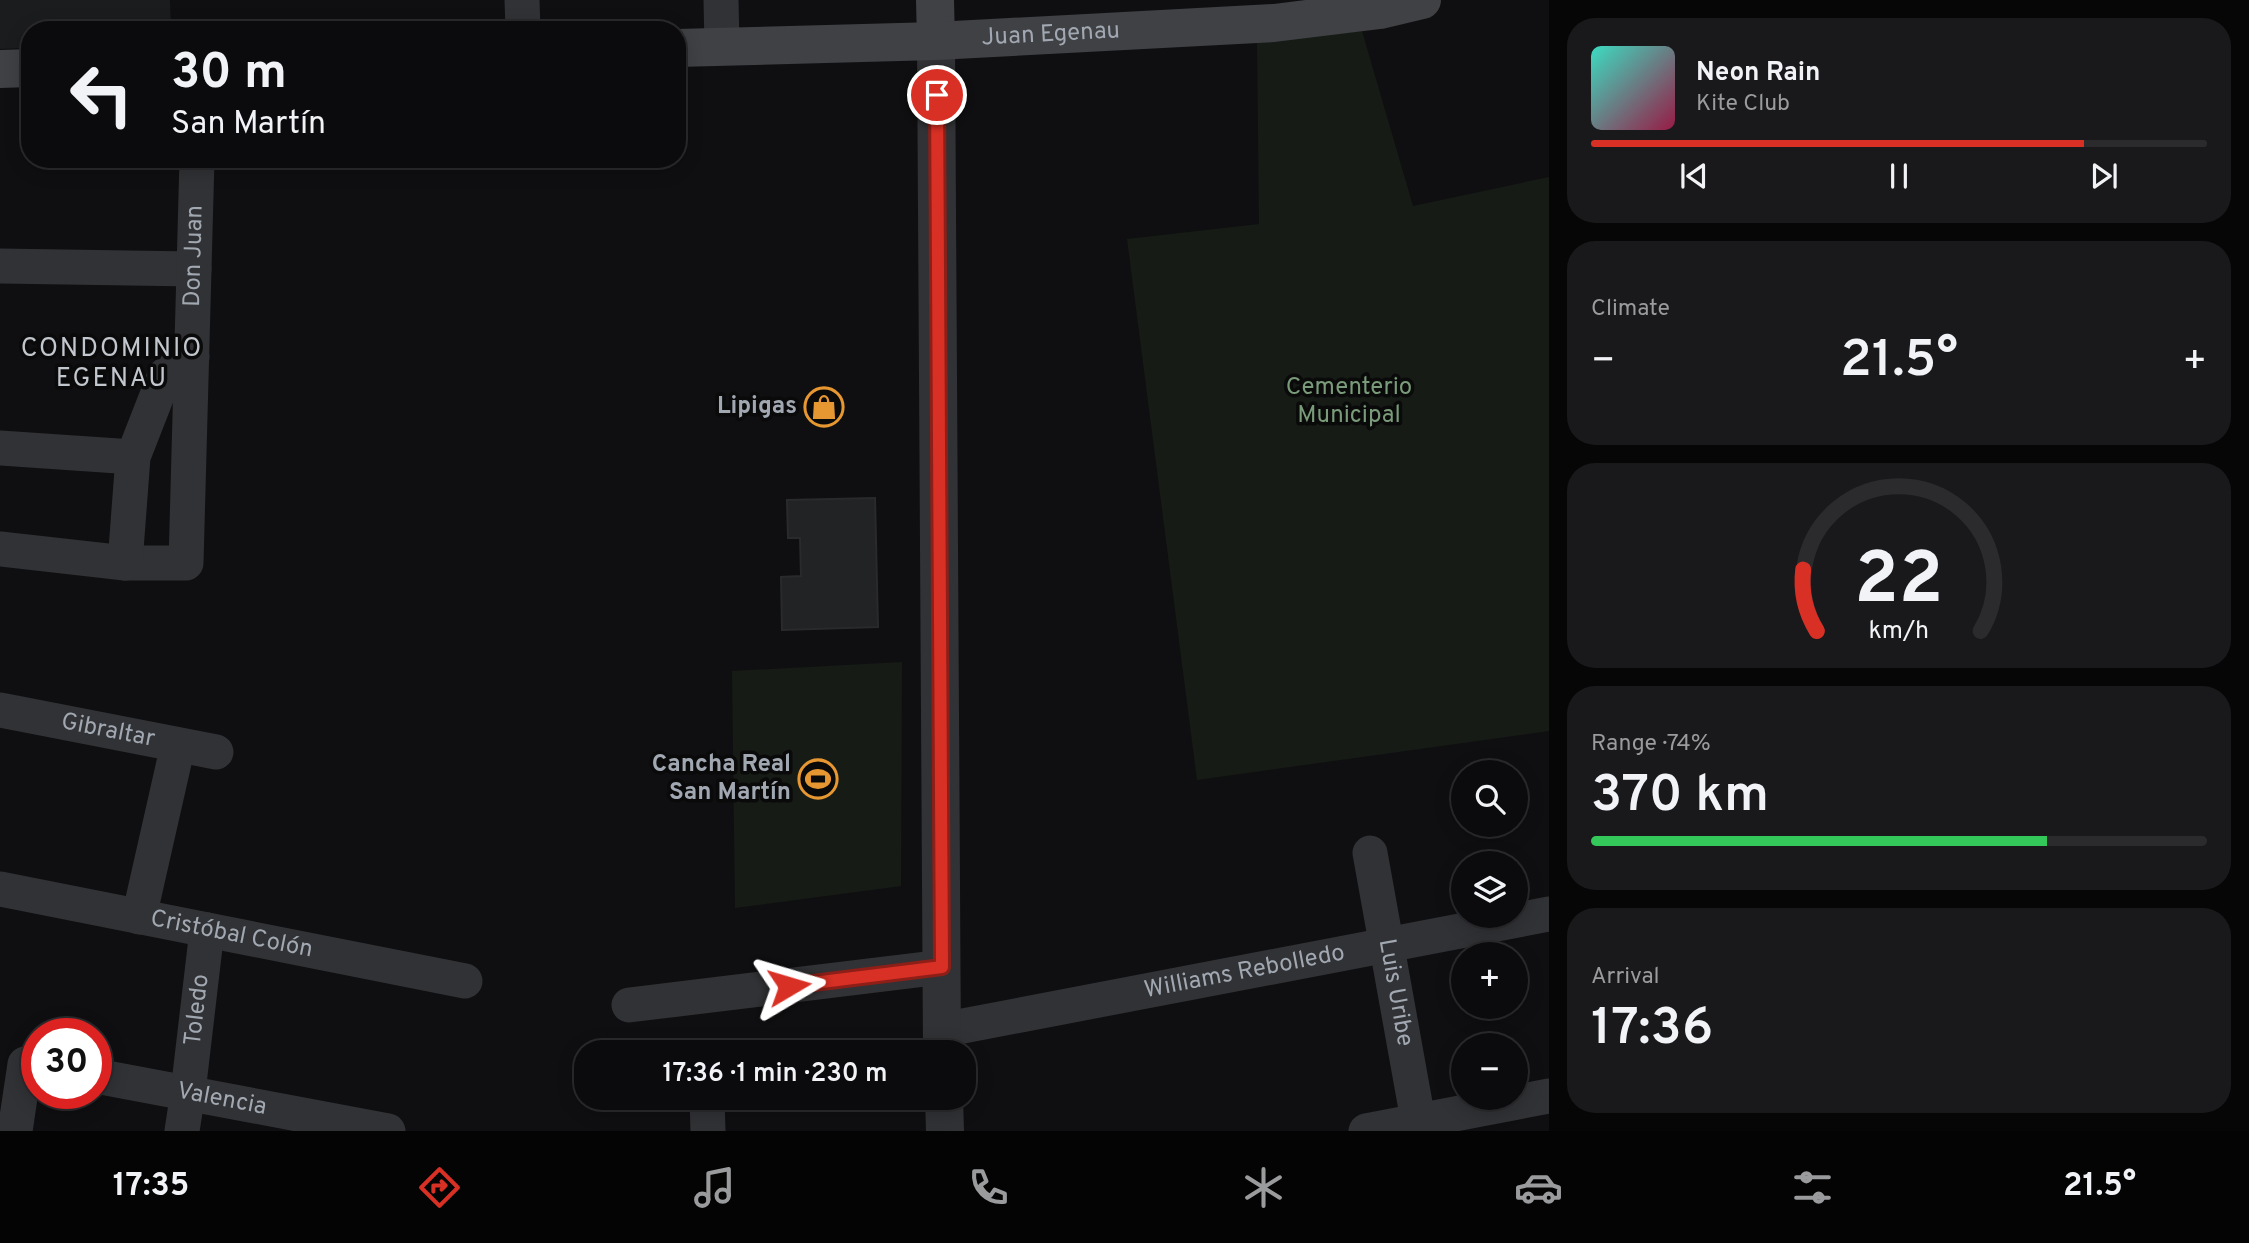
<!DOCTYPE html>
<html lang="en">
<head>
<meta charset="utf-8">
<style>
	body { margin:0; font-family:Overpass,sans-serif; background:#19191b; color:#f1f3f6; height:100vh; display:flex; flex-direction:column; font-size:26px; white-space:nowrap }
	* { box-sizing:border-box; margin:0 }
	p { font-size:23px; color:#9a9b9d }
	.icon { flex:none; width:38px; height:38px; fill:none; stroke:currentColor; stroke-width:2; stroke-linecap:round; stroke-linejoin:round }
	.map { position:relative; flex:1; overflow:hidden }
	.sheet { display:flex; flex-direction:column; gap:18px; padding:18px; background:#060607; width:700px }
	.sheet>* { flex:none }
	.banner { position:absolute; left:21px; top:21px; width:665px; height:147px; border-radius:28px; box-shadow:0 4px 18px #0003,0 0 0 2px #2b2b2e; background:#0b0b0d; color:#f1f3f6; overflow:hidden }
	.tools { position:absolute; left:1451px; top:760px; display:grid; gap:14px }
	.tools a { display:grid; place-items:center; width:77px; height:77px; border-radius:50%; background:#0b0b0d; box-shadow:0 4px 18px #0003,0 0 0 2px #2b2b2e; font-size:35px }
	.speed { position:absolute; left:21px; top:1018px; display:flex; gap:14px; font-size:35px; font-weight:700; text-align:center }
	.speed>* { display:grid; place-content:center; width:91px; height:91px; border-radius:50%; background:#0b0b0d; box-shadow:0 4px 18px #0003,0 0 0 2px #2b2b2e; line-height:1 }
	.speed .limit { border:10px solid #d22; background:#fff; color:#111 }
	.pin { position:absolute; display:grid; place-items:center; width:60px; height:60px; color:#fff; margin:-30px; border:4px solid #fff; border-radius:50%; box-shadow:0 2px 7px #0007 }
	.me { position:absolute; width:77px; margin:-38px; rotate:83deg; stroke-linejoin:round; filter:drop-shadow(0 0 5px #0008) }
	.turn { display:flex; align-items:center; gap:24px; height:147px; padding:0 35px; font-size:32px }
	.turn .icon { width:91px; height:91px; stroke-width:2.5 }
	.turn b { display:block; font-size:49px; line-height:60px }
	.big { font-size:52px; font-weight:600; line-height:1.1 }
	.sheet .card { flex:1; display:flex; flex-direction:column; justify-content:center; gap:10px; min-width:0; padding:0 24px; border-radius:28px; background:#19191b }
	.sheet .dial { align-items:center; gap:0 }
	.dial svg { height:182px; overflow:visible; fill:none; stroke:#2b2b2e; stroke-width:7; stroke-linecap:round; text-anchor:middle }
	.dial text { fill:#f1f3f6; stroke:none }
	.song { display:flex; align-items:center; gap:21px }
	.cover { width:84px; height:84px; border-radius:10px; background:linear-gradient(135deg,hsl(170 70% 55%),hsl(340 70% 35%)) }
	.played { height:7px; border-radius:4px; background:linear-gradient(90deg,#d93025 80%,#2b2b2e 80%) }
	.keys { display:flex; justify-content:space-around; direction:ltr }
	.heat { display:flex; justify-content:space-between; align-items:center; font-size:38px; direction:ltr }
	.charge { height:10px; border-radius:5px; background:linear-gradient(90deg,#34c759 74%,#2b2b2e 0) }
	.trip { position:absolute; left:574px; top:1040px; width:402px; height:70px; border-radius:28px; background:#0b0b0d; box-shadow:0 4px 18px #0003,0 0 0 2px #2b2b2e; font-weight:600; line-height:70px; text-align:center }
	.dock { display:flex; height:112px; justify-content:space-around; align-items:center; background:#040405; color:#9a9b9d }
	.dock .icon { width:49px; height:49px }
	.dock .active { color:#d93025 }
	.dock b { font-size:32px; color:#f1f3f6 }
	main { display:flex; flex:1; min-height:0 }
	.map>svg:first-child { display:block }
	.built { fill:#1b1c1d }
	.green { fill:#161b16 }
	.building { fill:#222325; stroke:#292a2c; stroke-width:2 }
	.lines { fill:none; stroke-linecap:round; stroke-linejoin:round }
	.minor { stroke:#313235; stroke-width:35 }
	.tertiary { stroke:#313235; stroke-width:38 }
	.secondary { stroke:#3f4145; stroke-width:38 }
	.route-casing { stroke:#8d1f18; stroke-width:18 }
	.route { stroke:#d93025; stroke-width:12 }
	.labels { text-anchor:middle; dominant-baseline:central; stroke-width:7; stroke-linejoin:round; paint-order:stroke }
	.street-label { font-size:24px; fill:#a1a8b1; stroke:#0a0a0b }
	.park-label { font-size:24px; fill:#7a9b79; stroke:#0a0a0b }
	.poi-label { font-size:24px; font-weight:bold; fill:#a1a8b1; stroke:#0a0a0b; text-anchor:end }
	.neighbourhood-label { font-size:26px; letter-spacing:2px; fill:#c2c6cd; stroke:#0a0a0b }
</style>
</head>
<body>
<main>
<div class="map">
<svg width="1549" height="1131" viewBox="0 0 1549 1131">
	<rect width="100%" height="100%" fill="#0f0f11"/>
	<!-- built -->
	<path class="built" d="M0 0H170L171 30H30V48L0 49Z"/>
	<!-- green -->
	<path class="green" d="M1362 31 1413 206 1549 177V731L1197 780 1127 239 1259 224 1257 42Z
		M902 662 901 886 735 908 732 671Z"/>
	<!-- building -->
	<path class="building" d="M875 498 878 627 782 630 781 577 801 576 800 538H788L787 500Z"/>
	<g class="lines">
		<!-- minor -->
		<g class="minor">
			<path d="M522 0 523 30"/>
			<path d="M721 0 722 46"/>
			<path d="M0 266 194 269"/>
			<path d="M0 448 133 457"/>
			<path id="s1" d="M0 549 125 563H186L197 159"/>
			<path d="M125 563 133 457 165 375 192 357"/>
			<path id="s2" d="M0 710 216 752"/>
			<path id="s3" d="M1370 853 1420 1131"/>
			<path id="s4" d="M0 889 465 981"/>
			<path d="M139 917 178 745"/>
			<path d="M629 1005 942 967"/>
			<path id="s5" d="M942 1030 1549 914"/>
			<path id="s6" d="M96 1076 388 1131"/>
			<path d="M707 1099 708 1131"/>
			<path d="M15 1131 25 1064"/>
			<path id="s7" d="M182 1131 188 1092 207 930"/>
			<path d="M1366 1131 1549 1096"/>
		</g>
		<!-- tertiary -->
		<path class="tertiary" d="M936 41 942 1052
			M944 1097 945 1131"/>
		<!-- secondary -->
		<g class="secondary">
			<path d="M935 0 936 41"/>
			<path id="s8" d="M677 48 936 41 1274 23 1380 10 1422 0"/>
			<path d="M0 69 30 68"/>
		</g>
	</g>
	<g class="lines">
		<!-- route casing -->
		<g class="route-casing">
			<path id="route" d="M789 986 942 967 937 95"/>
		</g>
		<!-- route -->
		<use href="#route" class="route"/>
	</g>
	<!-- icons -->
	<defs>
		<g id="shop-ring" transform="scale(2.0125)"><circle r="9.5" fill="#0a0a0b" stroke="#e79731" stroke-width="1.5"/><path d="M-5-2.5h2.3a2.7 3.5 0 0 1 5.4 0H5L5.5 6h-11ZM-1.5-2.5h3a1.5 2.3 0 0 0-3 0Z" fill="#e79731"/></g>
		<g id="stadium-ring" transform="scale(2.0125)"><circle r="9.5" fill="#0a0a0b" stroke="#e79731" stroke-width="1.5"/><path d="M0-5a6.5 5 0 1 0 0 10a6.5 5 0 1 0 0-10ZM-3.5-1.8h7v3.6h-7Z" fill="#e79731"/></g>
	</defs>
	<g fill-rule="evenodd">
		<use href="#shop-ring" x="824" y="407"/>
		<use href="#stadium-ring" x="818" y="779"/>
	</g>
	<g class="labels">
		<!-- street labels -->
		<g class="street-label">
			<text stroke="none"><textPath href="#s8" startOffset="374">Juan Egenau</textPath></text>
			<text stroke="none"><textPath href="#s1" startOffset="494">Don Juan</textPath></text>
			<text stroke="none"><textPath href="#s2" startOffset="110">Gibraltar</textPath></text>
			<text stroke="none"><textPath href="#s4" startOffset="236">Cristóbal Colón</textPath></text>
			<text stroke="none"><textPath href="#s5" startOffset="308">Williams Rebolledo</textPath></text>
			<text stroke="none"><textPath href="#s3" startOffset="142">Luis Uribe</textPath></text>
			<text stroke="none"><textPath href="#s7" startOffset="122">Toledo</textPath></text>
			<text stroke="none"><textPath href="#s6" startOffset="128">Valencia</textPath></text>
		</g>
		<!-- park labels -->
		<g class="park-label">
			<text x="1349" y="388">Cementerio<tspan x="1349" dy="28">Municipal</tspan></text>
		</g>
		<!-- poi labels -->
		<g class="poi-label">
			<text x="797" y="407">Lipigas</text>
			<text x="791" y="765">Cancha Real<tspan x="791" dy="28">San Martín</tspan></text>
		</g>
		<!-- neighbourhood labels -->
		<g class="neighbourhood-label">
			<text x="112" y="349">CONDOMINIO<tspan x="112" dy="30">EGENAU</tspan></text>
		</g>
	</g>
</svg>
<div class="tools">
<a><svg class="icon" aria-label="search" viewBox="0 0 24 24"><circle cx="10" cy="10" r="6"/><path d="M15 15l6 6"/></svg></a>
<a><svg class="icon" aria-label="layers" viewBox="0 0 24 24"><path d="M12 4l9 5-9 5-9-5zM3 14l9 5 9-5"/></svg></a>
<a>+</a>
<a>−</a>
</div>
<div class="speed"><div class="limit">30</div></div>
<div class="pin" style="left:937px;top:95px;background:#d93025"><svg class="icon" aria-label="arrive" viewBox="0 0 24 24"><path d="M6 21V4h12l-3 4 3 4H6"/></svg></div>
<svg class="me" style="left:789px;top:986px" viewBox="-20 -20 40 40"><path d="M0-17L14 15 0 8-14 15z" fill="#d93025" stroke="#fff" stroke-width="4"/></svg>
<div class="trip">17:36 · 1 min · 230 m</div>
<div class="banner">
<div class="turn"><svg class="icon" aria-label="left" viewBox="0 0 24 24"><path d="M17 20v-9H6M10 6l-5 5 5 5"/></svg><div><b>30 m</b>San Martín</div></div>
</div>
</div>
<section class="sheet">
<div class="card">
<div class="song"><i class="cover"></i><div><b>Neon Rain</b><p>Kite Club</p></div></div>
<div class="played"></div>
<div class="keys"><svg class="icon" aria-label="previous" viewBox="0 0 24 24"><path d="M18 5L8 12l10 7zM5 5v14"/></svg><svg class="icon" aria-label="pause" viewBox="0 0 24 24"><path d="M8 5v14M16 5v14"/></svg><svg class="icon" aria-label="next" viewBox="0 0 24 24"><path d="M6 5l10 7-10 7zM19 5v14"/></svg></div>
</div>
<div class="card"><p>Climate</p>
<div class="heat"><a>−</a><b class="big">21.5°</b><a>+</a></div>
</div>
<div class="card dial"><svg viewBox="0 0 100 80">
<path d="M14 69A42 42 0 1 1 86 69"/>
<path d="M14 69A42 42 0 0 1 8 42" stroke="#d93025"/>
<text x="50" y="56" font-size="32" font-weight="700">22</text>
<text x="50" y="72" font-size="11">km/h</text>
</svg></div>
<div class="card"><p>Range · 74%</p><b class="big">370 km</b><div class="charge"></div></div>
<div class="card"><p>Arrival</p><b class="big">17:36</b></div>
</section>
</main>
<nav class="dock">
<b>17:35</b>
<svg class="icon active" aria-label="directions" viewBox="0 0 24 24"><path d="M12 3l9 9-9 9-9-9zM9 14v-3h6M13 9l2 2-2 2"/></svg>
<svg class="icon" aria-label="music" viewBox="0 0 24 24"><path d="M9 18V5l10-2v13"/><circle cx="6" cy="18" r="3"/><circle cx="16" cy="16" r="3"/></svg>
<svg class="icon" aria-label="phone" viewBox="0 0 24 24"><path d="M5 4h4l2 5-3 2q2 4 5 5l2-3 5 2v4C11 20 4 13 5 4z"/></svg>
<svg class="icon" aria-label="climate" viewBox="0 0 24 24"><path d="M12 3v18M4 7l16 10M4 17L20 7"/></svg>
<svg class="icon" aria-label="car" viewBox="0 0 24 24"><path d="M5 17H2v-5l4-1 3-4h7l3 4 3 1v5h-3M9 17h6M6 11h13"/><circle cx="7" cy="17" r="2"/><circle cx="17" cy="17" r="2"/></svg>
<svg class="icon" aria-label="filters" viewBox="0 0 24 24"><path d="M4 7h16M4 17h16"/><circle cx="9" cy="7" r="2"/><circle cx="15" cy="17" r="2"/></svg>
<b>21.5°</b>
</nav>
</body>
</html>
